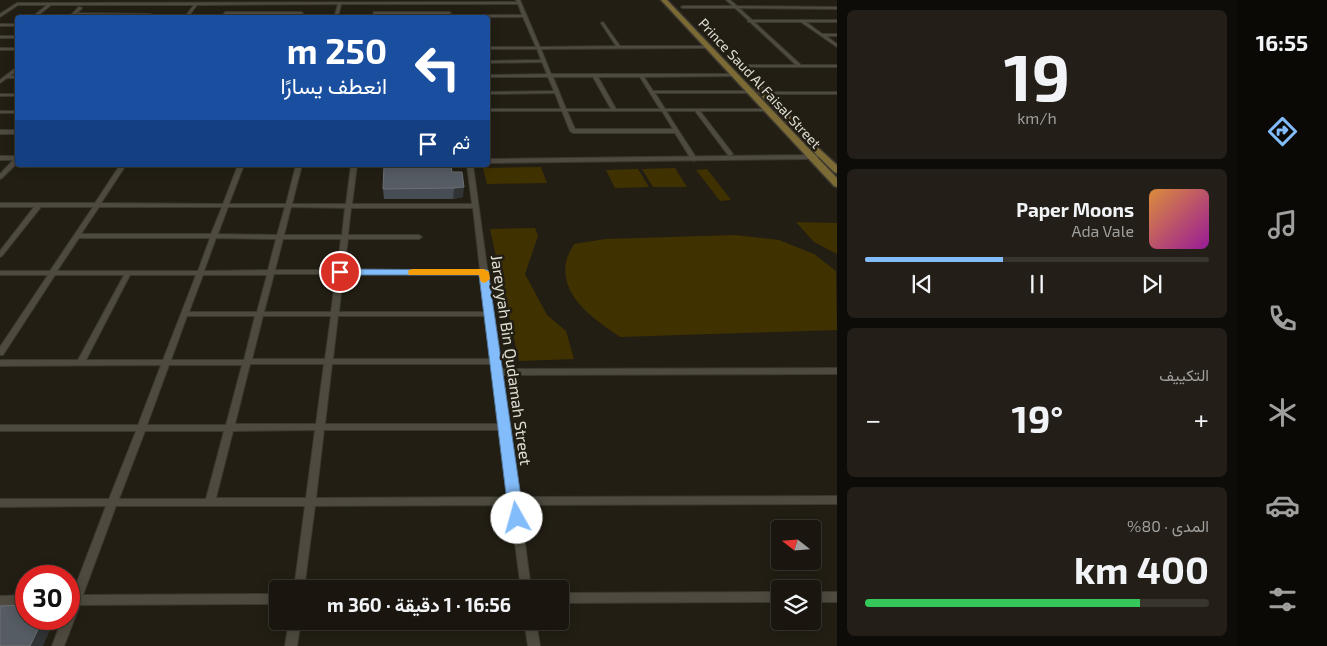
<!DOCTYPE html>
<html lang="ar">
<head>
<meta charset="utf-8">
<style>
	body { margin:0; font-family:"Exo 2",Vazirmatn,sans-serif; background:#231f18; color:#f1f3f6; direction:rtl; height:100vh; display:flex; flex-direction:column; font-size:19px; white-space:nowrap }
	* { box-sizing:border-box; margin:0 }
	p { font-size:16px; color:#9f9f9e }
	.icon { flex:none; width:28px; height:28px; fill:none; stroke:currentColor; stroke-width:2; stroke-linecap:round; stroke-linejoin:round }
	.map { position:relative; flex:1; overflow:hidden; direction:ltr }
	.sheet { display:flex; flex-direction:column; gap:10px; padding:10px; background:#0e0c08; width:400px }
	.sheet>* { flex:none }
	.top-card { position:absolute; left:15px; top:15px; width:475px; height:152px; border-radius:5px; box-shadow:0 2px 12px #0003,0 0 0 1px #38352f; direction:rtl; background:#1a4fa0; color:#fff; overflow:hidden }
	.needle { width:32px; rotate:287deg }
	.tools { position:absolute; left:771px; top:520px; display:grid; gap:10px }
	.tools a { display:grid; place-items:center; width:50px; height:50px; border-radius:5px; background:#1a160f; box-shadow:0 2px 12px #0003,0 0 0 1px #38352f; font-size:25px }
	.speed { position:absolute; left:15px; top:565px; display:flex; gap:10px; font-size:25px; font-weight:700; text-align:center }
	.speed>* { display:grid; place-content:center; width:65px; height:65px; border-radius:50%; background:#1a160f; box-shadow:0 2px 12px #0003,0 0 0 1px #38352f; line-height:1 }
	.speed .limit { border:8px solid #d22; background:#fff; color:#111 }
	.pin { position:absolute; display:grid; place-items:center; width:42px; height:42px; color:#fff; margin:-21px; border:2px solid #fff; border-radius:50%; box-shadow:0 1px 5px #0007 }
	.me { position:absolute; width:55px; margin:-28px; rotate:353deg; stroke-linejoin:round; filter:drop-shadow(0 0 4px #0008) }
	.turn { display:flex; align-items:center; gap:18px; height:105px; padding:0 20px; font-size:22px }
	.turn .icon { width:65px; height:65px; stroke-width:2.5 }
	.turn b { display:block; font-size:35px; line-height:42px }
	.then { display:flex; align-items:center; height:48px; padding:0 20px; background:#0003; gap:10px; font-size:19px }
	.big { font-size:38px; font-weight:700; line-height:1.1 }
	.sheet .tile { flex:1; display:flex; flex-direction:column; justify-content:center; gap:8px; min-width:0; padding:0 18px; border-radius:8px; background:#231f18 }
	.sheet .dial { align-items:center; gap:0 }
	.dial b { font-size:65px; line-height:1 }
	.song { display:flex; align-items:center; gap:15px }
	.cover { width:60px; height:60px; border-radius:8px; background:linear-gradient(135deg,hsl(30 70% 55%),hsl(300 70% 35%)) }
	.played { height:5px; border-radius:2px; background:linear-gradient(90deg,#82bcfa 40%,#38352f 40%) }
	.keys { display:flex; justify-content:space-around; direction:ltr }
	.heat { display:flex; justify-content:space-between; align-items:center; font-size:28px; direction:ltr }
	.charge { height:8px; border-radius:4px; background:linear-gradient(90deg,#34c759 80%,#38352f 0) }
	.trip { position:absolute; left:269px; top:580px; width:300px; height:50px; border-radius:5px; background:#1a160f; box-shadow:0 2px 12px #0003,0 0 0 1px #38352f; font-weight:700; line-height:50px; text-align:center; direction:rtl }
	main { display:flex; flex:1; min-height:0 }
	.menu { display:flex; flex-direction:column; width:90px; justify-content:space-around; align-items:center; background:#0a0906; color:#9f9f9e }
	.menu .icon { width:35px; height:35px }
	.menu .current { color:#82bcfa }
	.menu b { font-size:22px; color:#f1f3f6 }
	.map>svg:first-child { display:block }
	.green { fill:#403100 }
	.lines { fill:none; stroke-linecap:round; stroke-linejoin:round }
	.minor-casing { stroke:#3a3731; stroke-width:2 }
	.tertiary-casing { stroke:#3a3731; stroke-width:2 }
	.primary-casing { stroke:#3a3731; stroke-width:3 }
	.minor { fill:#4e4a3f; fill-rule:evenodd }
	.tertiary { fill:#4e4a3f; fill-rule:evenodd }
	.primary { fill:#7c6a34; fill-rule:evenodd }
	.wall { fill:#464d55 }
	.shaded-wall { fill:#303435 }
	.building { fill:#565c63; stroke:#6c7075 }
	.route { fill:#82bcfa; stroke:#547aa2 }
	.slow { fill:#f59e0b }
	.labels { text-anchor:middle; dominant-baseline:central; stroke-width:5; stroke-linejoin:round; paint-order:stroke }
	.far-street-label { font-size:14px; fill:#e0ddd7; stroke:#221e14 }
	.street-label { font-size:16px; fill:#e0ddd7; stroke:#221e14 }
</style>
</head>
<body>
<main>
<nav class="menu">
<b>16:55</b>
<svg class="icon current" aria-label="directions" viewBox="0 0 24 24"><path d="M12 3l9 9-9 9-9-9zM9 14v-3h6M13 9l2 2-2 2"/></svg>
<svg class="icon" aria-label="music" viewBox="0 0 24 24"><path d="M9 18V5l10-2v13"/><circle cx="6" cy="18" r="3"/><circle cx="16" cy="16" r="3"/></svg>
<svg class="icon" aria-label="phone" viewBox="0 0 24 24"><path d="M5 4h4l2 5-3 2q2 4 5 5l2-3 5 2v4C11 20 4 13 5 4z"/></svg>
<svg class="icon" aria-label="climate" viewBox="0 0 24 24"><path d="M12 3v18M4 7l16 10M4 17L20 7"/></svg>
<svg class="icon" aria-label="car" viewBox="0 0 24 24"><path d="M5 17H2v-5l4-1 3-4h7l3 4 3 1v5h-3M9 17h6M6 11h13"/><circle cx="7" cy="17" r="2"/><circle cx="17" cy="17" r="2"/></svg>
<svg class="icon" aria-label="filters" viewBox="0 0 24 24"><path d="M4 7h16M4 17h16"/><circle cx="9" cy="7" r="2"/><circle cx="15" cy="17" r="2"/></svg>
</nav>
<section class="sheet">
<div class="tile dial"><b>19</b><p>km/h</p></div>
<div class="tile">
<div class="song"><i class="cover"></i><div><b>Paper Moons</b><p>Ada Vale</p></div></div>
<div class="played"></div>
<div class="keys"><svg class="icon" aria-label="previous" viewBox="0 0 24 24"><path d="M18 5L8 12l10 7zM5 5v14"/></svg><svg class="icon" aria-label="pause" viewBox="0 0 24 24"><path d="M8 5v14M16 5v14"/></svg><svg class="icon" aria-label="next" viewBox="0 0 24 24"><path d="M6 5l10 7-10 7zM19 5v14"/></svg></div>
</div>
<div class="tile"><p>التكييف</p>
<div class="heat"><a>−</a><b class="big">19°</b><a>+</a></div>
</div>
<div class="tile"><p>المدى · 80%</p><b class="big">400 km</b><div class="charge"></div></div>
</section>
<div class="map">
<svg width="837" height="646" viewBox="0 0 837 646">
	<rect width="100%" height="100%" fill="#221e14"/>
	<!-- green -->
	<path class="green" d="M541 167 547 183 487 184 483 168Z
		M675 168 687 187H653L642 169Z
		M638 169 649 187 615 188 606 170Z
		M707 169 731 200 720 201 696 170Z
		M796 222 837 223V254L814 242Z
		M535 228 538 236 525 274 547 315 566 331 574 359 519 361 490 229Z
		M735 235 779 240 814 254 836 271 837 330 620 337C594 319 560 297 566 262 567 256 571 250 574 244L605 239Z"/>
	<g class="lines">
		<!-- minor casing -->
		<g class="minor-casing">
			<path id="minor" d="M516 0H520L540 47 616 46 601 23 603 22 620 46H709L711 47 709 48 541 49 551 74H736L738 75V76L644 77 653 91H751L753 92 751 93H655L665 109H767L769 110 767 111H700L733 154 730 156 728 155 695 111H666L697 159 694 161 691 159 675 133H573L570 131 562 111H488V109H561L555 93 488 94V92L554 91 548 77H488V75L547 74 542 62 488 63V61L541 60 537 49H488V47H536L523 17H450L448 16 450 15H522L518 4H341L338 18H334L338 4 197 5 187 18H184L194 5H51L35 18H31L47 5H18L0 17V14L17 3 517 2ZM553 77H593L611 109H566ZM598 77H640L660 109H616ZM567 111H662L673 129H575Z
				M726 0H730L737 6 837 7V9L739 8 752 20H837V22H806L822 34H837V36H826L837 44V47L801 22H754L801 65H837V67H738V65H796L750 22H748V20L735 8H683L681 7 683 6H733Z
				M79 7 82 8 72 18H68Z
				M225 12H301L303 13 301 14H224Z
				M374 12H449L451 13 449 14H373Z
				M78 13 150 14 152 15 150 16 77 15Z
				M0 24H18V26H0Z
				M0 36H18V38H0Z
				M0 48H18V50H0Z
				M18 66V70L10 76H18V78H7L0 83V80Z
				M761 92H837V94H761Z
				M0 94H18V96H0Z
				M0 111H18V113H0Z
				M0 130H18V134H0Z
				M16 157H18V162L2 178 0 179V174Z
				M120 165H126L101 203 223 204 238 165H244L229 204H286L296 165H302L292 204H346L351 165H357L352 204H472L467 165H473L501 369 837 368V374L502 375 519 497 837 496V504L520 505 531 589H521L510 505 315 506 304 589H294L305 506H116L83 595 278 594V604L80 605 64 646H52L62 619H69V595H72L106 506 0 507V499H109L136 431H0V425H138L161 365 0 366V360H78L124 275H55L3 355H0V347L48 275H0V271H50L93 207H41L2 256 0 257V251L34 207H0V203H95ZM99 207H222L211 234H81ZM228 207H285L277 235 218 234ZM291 207 345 208 342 235H284ZM351 208H473L480 270H344L348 239H419L422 237 419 235H348ZM79 238H210L198 271H57ZM216 238 276 239 268 270 204 271ZM283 239H341L337 270H275ZM274 274H336L331 312H264ZM343 274H481L486 312H339ZM130 275H196L163 360H86ZM203 275H267L257 312H189ZM187 316H255L244 360H171ZM263 316H331L325 359H252ZM338 316H486L492 359H333ZM250 364H324L316 424H235ZM332 364H492L500 424H325ZM169 365H242L226 425H147ZM315 430 306 498H216L233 431ZM324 430H501L509 497 316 498ZM145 431H224L206 499H119Z
				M780 592V602L560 603V593Z
				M812 592H837V602H812Z
				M26 595V605L0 606V596Z
				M289 621H301L297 646H285Z
				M524 621H536L540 646H528Z"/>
		</g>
		<!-- tertiary casing -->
		<g class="tertiary-casing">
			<path id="tertiary" d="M821 152 825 154 824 156 812 159 488 163V159L811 155Z
				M0 156H18V160H0Z"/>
		</g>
		<!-- primary casing -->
		<g class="primary-casing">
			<path id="primary" d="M661 0H667L837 178V187L834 186Z
				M755 85H761L797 123V127H791L755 89Z
				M814 144 837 165V173L834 172 811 149 810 147Z"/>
		</g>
		<!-- minor -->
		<use href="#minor" class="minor"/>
		<!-- tertiary -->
		<use href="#tertiary" class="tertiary"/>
		<!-- primary -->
		<use href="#primary" class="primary"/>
	</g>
	<!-- wall -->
	<path class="wall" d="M452 172 463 197 453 199H384L383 189Z"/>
	<!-- shaded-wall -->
	<path class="shaded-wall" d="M464 187 463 197 453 199 454 188Z
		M43 619H55L43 646H30Z"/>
	<!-- building -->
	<path class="building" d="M384 165H451L452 172H462L464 187 454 188 383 189Z
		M26 605V619H43L30 646H0V606Z"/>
	<!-- route -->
	<path class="route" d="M340 269 488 270 524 518 522 523 517 524 511 523 509 518 479 275H337L335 272Z"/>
	<!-- slow -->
	<path class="slow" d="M413 269H484L489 272 490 279 485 283 481 282 479 275H409L408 272 409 270Z"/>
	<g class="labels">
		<!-- far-street labels -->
		<g class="far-street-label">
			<text transform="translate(760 83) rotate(47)">Prince Saud Al Faisal Street</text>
		</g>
		<!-- street labels -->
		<g class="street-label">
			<text transform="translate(512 360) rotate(82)">Jareyyah Bin Qudamah Street</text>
		</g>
	</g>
</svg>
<div class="tools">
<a><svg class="needle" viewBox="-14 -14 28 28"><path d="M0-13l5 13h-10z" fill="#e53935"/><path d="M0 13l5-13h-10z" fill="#9f9f9e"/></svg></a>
<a><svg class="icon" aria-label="layers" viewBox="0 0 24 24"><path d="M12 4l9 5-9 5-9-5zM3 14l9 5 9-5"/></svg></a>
</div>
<div class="speed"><div class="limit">30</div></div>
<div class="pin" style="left:340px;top:272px;background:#d93025"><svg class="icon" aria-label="arrive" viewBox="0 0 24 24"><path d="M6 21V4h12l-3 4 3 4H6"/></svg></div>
<svg class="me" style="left:517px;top:518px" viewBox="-20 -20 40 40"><circle r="19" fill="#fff"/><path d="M0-13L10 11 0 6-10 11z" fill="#82bcfa"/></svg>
<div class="trip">16:56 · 1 دقيقة · 360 m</div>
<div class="top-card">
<div class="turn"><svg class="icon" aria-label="left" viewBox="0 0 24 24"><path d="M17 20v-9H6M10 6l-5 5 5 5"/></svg><div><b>250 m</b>انعطف يسارًا</div></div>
<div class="then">ثم<svg class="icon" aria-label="arrive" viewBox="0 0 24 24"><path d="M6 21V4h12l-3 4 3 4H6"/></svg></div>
</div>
</div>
</main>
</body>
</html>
